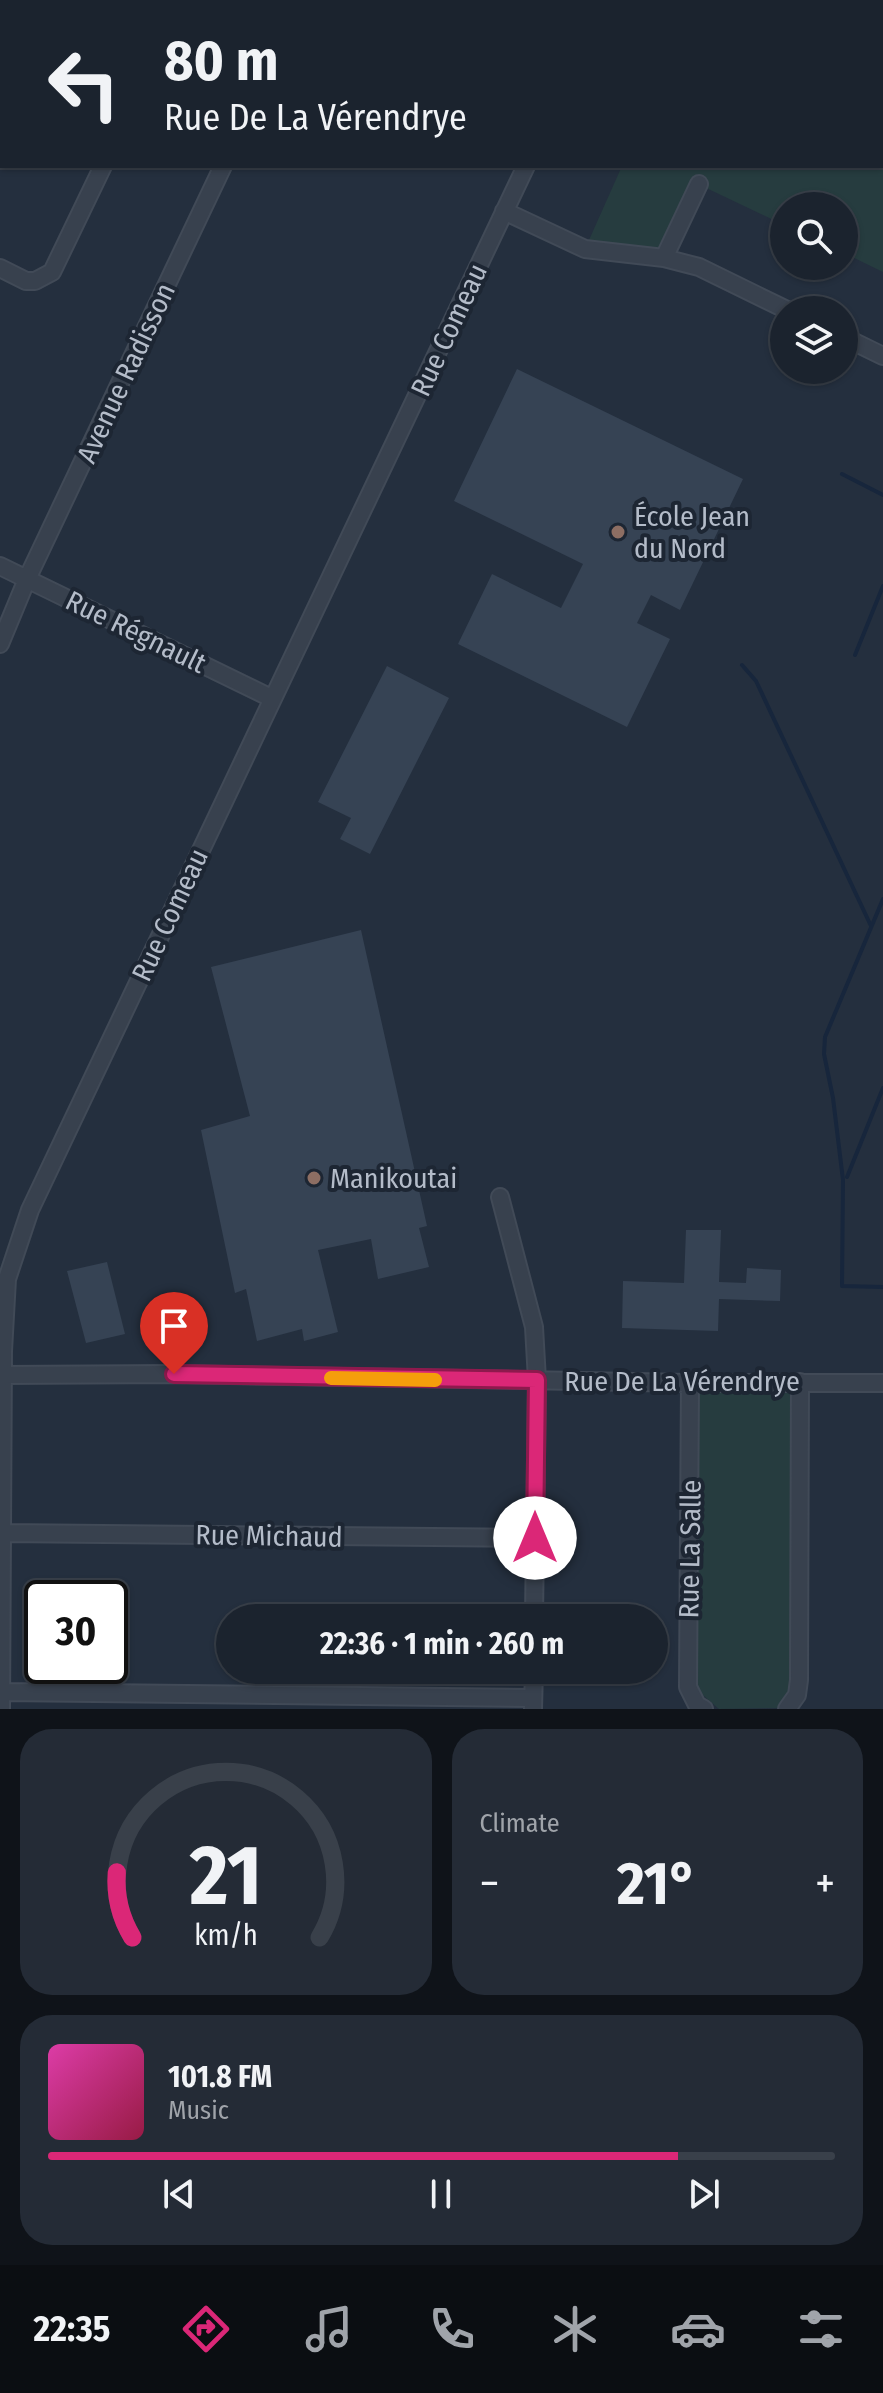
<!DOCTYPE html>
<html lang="en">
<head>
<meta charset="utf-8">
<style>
	body { margin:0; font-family:"Fira Sans Condensed",sans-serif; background:#242b36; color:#f1f3f6; height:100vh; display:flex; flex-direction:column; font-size:30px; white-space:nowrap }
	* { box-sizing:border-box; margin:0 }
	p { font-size:26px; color:#a0a4aa }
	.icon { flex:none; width:44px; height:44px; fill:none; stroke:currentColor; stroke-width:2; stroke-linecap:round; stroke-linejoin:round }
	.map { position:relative; height:1709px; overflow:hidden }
	.side { display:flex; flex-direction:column; gap:20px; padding:20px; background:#0f1319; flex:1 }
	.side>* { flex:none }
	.hud { position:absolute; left:0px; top:0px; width:884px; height:168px; box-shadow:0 2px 6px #0004,0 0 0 2px #39404a; background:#1b232e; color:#f1f3f6; overflow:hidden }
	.controls { position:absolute; left:770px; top:192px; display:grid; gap:16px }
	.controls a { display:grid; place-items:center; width:88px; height:88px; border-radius:50%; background:#1b232e; box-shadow:0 2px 6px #0004,0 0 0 2px #39404a; font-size:40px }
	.speed { position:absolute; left:24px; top:1580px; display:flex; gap:16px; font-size:40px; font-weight:700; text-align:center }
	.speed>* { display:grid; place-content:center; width:104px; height:104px; border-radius:50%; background:#1b232e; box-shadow:0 2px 6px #0004,0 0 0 2px #39404a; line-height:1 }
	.speed .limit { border:4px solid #111; border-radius:12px; background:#fff; color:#111 }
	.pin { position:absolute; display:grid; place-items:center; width:68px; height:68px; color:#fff; margin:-82px -34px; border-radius:50% 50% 50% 0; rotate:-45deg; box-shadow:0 0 8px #0007 }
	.pin .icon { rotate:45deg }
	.me { position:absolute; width:88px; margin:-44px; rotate:0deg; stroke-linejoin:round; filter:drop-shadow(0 0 6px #0008) }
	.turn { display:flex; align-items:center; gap:28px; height:168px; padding:0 32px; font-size:36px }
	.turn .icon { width:104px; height:104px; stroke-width:2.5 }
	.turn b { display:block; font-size:56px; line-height:68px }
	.big { font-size:60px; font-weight:700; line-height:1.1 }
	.side .widget { flex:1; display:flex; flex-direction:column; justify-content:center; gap:12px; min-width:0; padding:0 28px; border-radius:32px; background:#242b36 }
	.side .dial { align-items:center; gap:0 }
	.dial svg { height:208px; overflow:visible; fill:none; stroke:#39404a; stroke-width:7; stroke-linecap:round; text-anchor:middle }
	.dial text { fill:#f1f3f6; stroke:none }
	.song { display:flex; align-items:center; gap:24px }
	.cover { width:96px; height:96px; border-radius:12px; background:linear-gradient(135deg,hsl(320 70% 55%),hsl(340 70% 35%)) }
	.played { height:8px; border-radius:4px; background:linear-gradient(90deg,#db2777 80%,#39404a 80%) }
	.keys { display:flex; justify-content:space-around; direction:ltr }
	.heat { display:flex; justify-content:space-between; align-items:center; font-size:44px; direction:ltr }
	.side .tiles { flex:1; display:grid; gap:20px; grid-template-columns:1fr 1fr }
	.widget:last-child { grid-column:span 2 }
	.trip { position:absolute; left:216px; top:1604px; width:452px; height:80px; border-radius:40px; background:#1b232e; box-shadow:0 2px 6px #0004,0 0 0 2px #39404a; font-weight:700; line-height:80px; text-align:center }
	.menu { display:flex; height:128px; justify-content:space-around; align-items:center; background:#0b0e12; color:#a0a4aa }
	.menu .icon { width:56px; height:56px }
	.menu .selected { color:#db2777 }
	.menu b { font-size:36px; color:#f1f3f6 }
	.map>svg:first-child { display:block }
	.green { fill:#263c3f }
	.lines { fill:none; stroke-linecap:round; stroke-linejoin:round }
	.stream { stroke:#17263c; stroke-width:4 }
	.building { fill:#364354 }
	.minor-casing { stroke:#414a57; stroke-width:20 }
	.path { stroke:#3f5557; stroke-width:2; stroke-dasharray:6 6; stroke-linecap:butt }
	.minor { stroke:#38414e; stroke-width:16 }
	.route-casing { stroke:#8e194d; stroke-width:20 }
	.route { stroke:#db2777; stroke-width:14 }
	.slow { stroke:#f59e0b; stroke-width:14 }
	.education-dot { fill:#8d6e63; stroke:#1d2633; stroke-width:3 }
	.labels { text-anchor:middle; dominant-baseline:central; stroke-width:8; stroke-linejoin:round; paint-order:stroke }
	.street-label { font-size:28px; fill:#b4bcc9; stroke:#1d2633 }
	.poi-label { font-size:28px; fill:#b4bcc9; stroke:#1d2633; text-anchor:start }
</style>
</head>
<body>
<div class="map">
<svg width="883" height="1709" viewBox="0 0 883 1709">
	<rect width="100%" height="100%" fill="#242f3e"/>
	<!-- green -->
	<path class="green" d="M696 0H883V272L844 253V206H784V225L700 185 664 258 585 249 622 166H882V2H695Z
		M694 1384H805L807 1680 799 1698 787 1708 719 1709 697 1690Z"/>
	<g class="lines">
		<!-- stream -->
		<path class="stream" d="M842 474 883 495
			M855 655 883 586
			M742 665 756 681 871 926
			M883 899 825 1037 824 1054 833 1098 843 1180 842 1286 883 1287
			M847 1177 883 1088"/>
	</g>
	<!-- building -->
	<path class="building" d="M517 369 743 479 680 610 651 595 637 623 670 639 627 727 458 644 492 574 561 608 583 564 454 501Z
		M387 666 449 698 370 854 340 839 351 818 318 802Z
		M361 930 427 1226 419 1228 429 1267 378 1279 371 1239 318 1250 338 1332 304 1341 302 1329 257 1341 246 1289 235 1293 201 1130 250 1116 211 967Z
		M686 1230H721L719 1282 746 1283 747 1268 781 1270 780 1301 719 1299 718 1331 622 1328 623 1281 684 1283Z
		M107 1262 125 1334 86 1343 67 1271Z"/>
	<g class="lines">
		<!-- minor casing -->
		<g class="minor-casing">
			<path id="minor" d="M603 2 604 0
				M0 55H2
				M504 211 585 249 664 258 699 267 787 310
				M664 258 699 184
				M0 268 26 281H35L52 272 103 166
				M844 337 883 356
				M0 566 271 698
				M0 644 27 579 223 166
				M500 1197 534 1327 537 1380 534 1618
				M2 1375 174 1374 690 1383H883
				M690 1383 688 1687 697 1705 704 1709
				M3 1533 535 1538
				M2 1692 533 1698
				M1 1709 3 1351 7 1279 30 1210 526 166
				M533 1709 534 1670
				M787 1709 797 1695 799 1680 800 1382"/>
		</g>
		<!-- path -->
		<path class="path" d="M787 0 792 2
			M783 2V0
			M882 38 883 39
			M883 147V158"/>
		<!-- minor -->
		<use href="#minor" class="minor"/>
	</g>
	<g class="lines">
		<!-- route casing -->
		<g class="route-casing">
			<path id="route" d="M174 1374 537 1380 535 1538"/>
		</g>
		<!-- route -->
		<use href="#route" class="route"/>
		<!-- slow -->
		<path class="slow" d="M331 1378 435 1380"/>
	</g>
	<!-- markers -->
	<g class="education-dot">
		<circle cx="618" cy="532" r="8"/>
		<circle cx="314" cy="1178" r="8"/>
	</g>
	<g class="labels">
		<!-- street labels -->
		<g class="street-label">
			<text transform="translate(449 330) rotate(-65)">Rue Comeau</text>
			<text transform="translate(126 373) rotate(-65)">Avenue Radisson</text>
			<text transform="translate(136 632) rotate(26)">Rue Régnault</text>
			<text transform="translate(170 915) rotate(-65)">Rue Comeau</text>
			<text x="682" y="1381">Rue De La Vérendrye</text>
			<text transform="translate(269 1536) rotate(1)">Rue Michaud</text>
			<text transform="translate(690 1549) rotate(-89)">Rue La Salle</text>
		</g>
		<!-- poi labels -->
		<g class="poi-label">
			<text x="634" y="516">École Jean<tspan x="634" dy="32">du Nord</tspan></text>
			<text x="330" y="1178">Manikoutai</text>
		</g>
	</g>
</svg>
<div class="controls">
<a><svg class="icon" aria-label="search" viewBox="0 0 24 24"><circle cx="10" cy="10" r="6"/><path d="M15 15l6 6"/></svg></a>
<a><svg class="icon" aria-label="layers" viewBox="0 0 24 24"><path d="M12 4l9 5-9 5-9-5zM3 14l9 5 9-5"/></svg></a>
</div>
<div class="speed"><div class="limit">30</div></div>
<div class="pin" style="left:174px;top:1374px;background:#d93025"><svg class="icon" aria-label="arrive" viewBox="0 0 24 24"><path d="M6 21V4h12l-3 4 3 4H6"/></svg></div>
<svg class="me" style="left:535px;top:1538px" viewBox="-20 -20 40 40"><circle r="19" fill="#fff"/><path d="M0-13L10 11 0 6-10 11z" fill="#db2777"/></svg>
<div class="trip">22:36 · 1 min · 260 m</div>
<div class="hud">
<div class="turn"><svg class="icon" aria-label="left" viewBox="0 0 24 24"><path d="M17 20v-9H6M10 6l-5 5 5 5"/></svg><div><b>80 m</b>Rue De La Vérendrye</div></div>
</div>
</div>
<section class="side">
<div class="tiles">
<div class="widget dial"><svg viewBox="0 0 100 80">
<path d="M14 69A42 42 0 1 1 86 69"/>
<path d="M14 69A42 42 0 0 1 8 44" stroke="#db2777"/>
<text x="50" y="56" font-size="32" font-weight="700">21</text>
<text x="50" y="72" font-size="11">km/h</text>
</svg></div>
<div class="widget"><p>Climate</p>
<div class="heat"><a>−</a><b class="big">21°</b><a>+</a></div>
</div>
<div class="widget">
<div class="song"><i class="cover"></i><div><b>101.8 FM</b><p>Music</p></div></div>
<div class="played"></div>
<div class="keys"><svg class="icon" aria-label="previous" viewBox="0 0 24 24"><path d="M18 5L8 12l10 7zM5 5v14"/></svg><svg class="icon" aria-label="pause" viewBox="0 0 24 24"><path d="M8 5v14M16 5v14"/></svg><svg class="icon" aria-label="next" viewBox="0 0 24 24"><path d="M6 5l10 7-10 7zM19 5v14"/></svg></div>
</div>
</div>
</section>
<nav class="menu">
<b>22:35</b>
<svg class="icon selected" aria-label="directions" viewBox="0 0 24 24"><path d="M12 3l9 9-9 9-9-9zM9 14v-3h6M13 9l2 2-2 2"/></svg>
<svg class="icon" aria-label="music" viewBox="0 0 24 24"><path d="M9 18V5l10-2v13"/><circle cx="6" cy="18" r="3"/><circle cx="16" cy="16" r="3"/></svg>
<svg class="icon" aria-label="phone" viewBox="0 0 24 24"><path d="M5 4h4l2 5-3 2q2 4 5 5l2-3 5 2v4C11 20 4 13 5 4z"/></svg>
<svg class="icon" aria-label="climate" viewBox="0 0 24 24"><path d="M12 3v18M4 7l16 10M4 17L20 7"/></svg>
<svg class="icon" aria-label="car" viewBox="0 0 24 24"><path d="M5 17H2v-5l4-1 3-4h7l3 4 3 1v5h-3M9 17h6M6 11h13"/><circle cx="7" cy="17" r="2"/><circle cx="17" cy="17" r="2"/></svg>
<svg class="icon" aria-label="filters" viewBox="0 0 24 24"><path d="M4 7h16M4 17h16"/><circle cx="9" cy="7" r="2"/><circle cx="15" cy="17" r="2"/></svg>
</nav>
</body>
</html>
